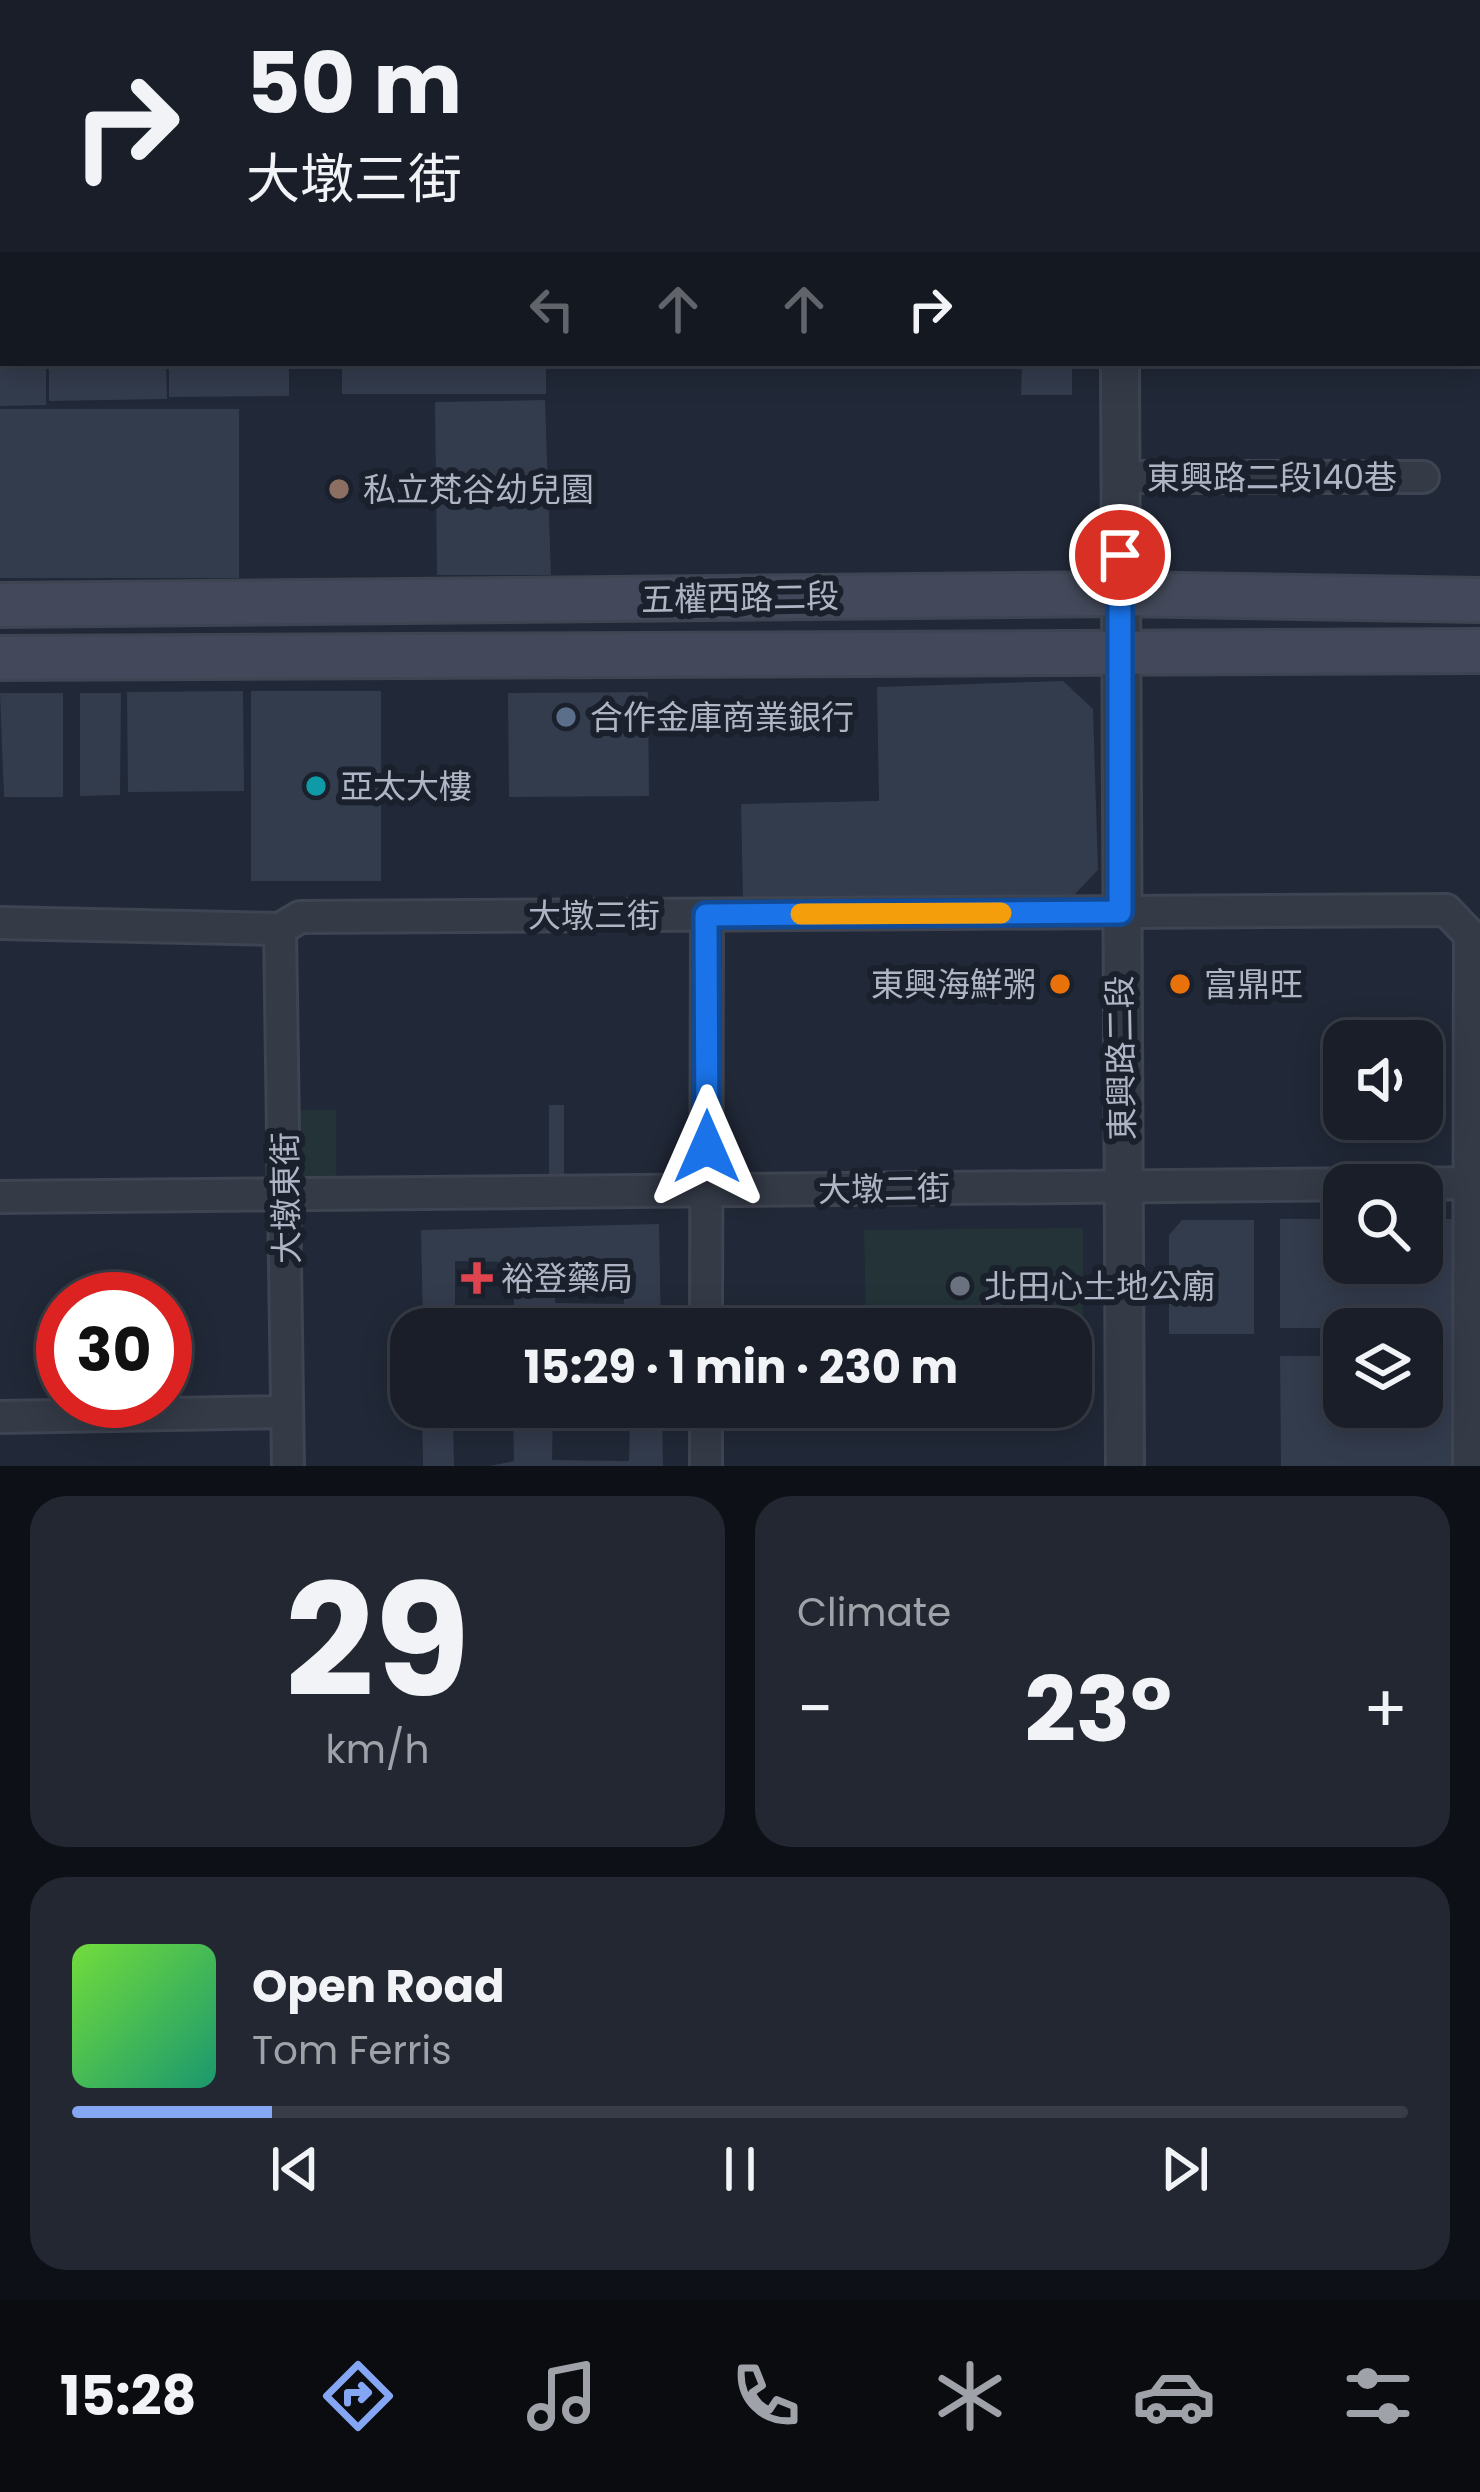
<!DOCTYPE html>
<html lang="en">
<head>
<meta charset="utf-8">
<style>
	body { margin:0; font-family:Poppins,"Noto Sans TC",sans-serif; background:#222731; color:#f1f3f6; height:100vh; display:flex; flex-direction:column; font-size:45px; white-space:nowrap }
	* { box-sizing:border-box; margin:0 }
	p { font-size:39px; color:#9fa2a8 }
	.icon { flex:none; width:66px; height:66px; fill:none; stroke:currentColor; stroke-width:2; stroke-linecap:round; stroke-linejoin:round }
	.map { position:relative; height:1466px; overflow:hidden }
	.drawer { display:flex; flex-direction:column; gap:30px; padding:30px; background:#0e1017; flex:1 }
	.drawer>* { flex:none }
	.guide { position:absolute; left:0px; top:0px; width:1482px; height:366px; box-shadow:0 6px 30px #0003,0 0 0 3px #373c46; background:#191e29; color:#f1f3f6; overflow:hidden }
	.fabs { position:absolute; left:1323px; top:1020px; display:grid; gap:24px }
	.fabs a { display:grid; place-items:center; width:120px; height:120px; border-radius:24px; background:#191e29; box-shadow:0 6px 30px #0003,0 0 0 3px #373c46; font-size:60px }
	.speed { position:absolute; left:36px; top:1272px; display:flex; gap:24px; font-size:60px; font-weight:700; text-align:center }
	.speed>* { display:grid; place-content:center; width:156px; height:156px; border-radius:50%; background:#191e29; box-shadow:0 6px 30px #0003,0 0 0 3px #373c46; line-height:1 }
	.speed .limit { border:18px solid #d22; background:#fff; color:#111 }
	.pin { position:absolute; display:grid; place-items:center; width:102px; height:102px; color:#fff; margin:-51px; border:6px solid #fff; border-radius:50%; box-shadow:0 3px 12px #0007 }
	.me { position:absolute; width:132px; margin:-66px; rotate:0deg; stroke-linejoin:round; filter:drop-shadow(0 0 9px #0008) }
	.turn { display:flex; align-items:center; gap:42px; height:252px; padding:0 48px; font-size:54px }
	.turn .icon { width:156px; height:156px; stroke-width:2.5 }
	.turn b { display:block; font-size:84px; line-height:102px }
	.lanes { display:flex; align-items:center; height:114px; padding:0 48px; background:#0003; justify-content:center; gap:60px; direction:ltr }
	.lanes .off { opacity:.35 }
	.big { font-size:90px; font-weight:700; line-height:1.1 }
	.drawer .tile { flex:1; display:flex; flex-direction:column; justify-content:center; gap:18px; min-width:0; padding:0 42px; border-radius:36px; background:#222731 }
	.drawer .dial { align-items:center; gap:0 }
	.dial b { font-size:156px; line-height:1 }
	.song { display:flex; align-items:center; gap:36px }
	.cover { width:144px; height:144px; border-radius:18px; background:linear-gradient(135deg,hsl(100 70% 55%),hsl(160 70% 35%)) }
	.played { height:12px; border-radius:6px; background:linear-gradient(90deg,#85a6f3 15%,#373c46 15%) }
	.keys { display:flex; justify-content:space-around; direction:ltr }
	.heat { display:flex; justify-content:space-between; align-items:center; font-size:66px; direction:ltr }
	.drawer .tiles { flex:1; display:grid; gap:30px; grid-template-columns:1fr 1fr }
	.tile:last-child { grid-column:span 2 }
	.trip { position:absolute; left:390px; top:1308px; width:702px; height:120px; border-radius:36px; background:#191e29; box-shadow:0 6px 30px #0003,0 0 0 3px #373c46; font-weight:700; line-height:120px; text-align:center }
	.menu { display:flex; height:192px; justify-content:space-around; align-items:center; background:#0a0c10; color:#9fa2a8 }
	.menu .icon { width:84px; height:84px }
	.menu .selected { color:#85a6f3 }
	.menu b { font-size:54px; color:#f1f3f6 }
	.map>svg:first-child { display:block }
	.green { fill:#233338 }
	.building { fill:#333c4d; fill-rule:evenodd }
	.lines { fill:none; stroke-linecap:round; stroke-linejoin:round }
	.minor-casing { stroke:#3e4451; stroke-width:36 }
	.tertiary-casing { stroke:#3e4451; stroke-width:42 }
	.secondary-casing { stroke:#3e4451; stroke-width:48 }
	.minor { stroke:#343b47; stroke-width:30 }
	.tertiary { stroke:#343b47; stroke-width:36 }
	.secondary { stroke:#43495a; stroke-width:42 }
	.route-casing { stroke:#114b97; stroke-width:30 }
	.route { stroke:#1a73e8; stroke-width:21 }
	.slow { stroke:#f59e0b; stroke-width:21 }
	.education-dot { fill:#8d6e63; stroke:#1a202c; stroke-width:4.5 }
	.service-dot { fill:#5c6f8a; stroke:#1a202c; stroke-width:4.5 }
	.culture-dot { fill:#0f9aa8; stroke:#1a202c; stroke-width:4.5 }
	.food-dot { fill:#e8710a; stroke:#1a202c; stroke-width:4.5 }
	.health-dot { fill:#e0444e; stroke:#1a202c; stroke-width:4.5 }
	.worship-dot { fill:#6b7280; stroke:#1a202c; stroke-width:4.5 }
	.labels { text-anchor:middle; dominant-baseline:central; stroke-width:12; stroke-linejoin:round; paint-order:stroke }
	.street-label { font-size:33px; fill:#afb5c4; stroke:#1a202c }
	.poi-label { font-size:33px; fill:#afb5c4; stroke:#1a202c; text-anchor:start }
</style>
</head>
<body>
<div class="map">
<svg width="1480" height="1466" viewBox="0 0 1480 1466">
	<rect width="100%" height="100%" fill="#212837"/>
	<!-- green -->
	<path class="green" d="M290 1110H336V1191H290Z
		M1083 1228V1360H1071V1329L866 1326 864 1230Z"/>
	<!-- building -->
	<path class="building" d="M0 363H46V405L0 406Z
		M49 363H166L167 399 49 401Z
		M169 363H289V396L169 397Z
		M342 363H546V394H342Z
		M1022 363H1072V395H1021Z
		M545 400 551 575H437L435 402Z
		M0 409H239V578H0Z
		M1063 681 1093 709 1098 870 1074 895 743 899 741 804 879 801 877 687Z
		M243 691 244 791 128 792 127 692Z
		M251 691H381V881H251Z
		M648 692 649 796 509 797 508 693Z
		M0 693H63V797H4Z
		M80 693H121L120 795 80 796Z
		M549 1105H564V1182H549Z
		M1280 1219H1344V1263H1422V1219H1457L1458 1466H1281L1280 1356H1334V1328H1280ZM1344 1329H1422V1407H1344Z
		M1182 1220H1254V1334H1169V1235Z
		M659 1224 661 1329H423L421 1230ZM455 1261 514 1262V1309L455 1308ZM556 1261 624 1262V1304L555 1303Z
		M422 1407H662L663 1466H490L514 1461 513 1414 453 1416 454 1466H423ZM553 1413H630L629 1461 552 1460Z"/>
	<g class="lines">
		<!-- minor casing -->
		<g class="minor-casing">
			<path id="minor" d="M746 0V3
				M389 3V0
				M0 18H3
				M1479 213H1480
				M0 219H3
				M1120 477H1423
				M0 923 280 929 300 917 1446 910 1470 935 1469 1466
				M280 929 288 1466
				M0 1197 1480 1183
				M706 1329 707 915
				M0 1417 287 1412
				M706 1466V1407"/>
		</g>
		<!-- tertiary casing -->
		<g class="tertiary-casing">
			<path id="tertiary" d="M1120 0V3
				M1120 363 1125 1466"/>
		</g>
		<!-- secondary casing -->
		<g class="secondary-casing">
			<path id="secondary" d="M0 605 1119 594 1480 600
				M0 658 1480 651"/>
		</g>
		<!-- minor -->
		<use href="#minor" class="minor"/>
		<!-- tertiary -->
		<use href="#tertiary" class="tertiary"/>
		<!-- secondary -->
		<use href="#secondary" class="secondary"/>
	</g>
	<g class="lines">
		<!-- route casing -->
		<g class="route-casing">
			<path id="route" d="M707 1147 706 915 1120 912V555"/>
		</g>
		<!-- route -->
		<use href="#route" class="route"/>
		<!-- slow -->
		<path class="slow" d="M801 914 1001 913"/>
	</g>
	<!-- markers -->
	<circle class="education-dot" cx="339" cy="489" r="12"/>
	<circle class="service-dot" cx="566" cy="717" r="12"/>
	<circle class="culture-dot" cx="316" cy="786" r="12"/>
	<g class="food-dot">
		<circle cx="1060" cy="984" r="12"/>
		<circle cx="1180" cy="984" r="12"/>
	</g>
	<path class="health-dot" d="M471 1260h12v12h12v12h-12v12h-12v-12h-12v-12h12z"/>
	<circle class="worship-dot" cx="960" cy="1286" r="12"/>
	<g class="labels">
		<!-- street labels -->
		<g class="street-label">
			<text x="1272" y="477">東興路二段140巷</text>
			<text transform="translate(740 598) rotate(-1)">五權西路二段</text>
			<text x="594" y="915">大墩三街</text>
			<text transform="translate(1121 1058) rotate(-91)">東興路二段</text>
			<text transform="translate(884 1189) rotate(-1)">大墩二街</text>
			<text transform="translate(286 1198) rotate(-91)">大墩東街</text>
		</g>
		<!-- poi labels -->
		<g class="poi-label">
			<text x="363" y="489">私立梵谷幼兒園</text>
			<text x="590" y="717">合作金庫商業銀行</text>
			<text x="340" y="786">亞太大樓</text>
			<text x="1036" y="984" text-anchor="end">東興海鮮粥</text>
			<text x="1204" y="984">富鼎旺</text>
			<text x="501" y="1278">裕登藥局</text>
			<text x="984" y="1286">北田心土地公廟</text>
		</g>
	</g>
</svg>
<div class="fabs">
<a><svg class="icon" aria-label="sound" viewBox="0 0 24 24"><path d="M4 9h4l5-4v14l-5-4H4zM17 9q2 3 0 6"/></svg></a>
<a><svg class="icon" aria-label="search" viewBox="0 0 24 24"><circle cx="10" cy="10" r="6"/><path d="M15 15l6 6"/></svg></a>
<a><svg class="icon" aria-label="layers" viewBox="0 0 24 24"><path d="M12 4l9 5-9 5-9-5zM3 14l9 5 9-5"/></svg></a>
</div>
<div class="speed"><div class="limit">30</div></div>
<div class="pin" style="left:1120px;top:555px;background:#d93025"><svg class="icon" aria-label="arrive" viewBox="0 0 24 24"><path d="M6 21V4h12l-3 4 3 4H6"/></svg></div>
<svg class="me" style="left:707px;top:1147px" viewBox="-20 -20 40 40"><path d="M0-17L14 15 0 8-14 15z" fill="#1a73e8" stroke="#fff" stroke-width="4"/></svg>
<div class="trip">15:29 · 1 min · 230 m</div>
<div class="guide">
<div class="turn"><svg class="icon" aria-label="right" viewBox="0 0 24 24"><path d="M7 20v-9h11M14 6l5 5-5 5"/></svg><div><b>50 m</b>大墩三街</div></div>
<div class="lanes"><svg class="icon off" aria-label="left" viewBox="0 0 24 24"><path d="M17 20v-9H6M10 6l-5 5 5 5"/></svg><svg class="icon off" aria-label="ahead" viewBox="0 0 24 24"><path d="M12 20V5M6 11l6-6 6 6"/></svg><svg class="icon off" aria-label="ahead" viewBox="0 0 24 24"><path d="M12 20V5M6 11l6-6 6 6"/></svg><svg class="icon" aria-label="right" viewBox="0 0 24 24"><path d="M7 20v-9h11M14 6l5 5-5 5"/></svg></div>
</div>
</div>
<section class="drawer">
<div class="tiles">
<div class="tile dial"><b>29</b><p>km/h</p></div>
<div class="tile"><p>Climate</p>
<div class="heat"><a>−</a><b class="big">23°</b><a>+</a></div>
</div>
<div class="tile">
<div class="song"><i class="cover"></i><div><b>Open Road</b><p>Tom Ferris</p></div></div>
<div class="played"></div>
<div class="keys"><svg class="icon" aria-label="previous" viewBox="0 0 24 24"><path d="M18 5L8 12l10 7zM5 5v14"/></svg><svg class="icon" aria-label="pause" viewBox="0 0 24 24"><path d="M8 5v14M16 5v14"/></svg><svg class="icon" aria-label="next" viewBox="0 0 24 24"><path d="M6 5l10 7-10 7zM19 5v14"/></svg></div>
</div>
</div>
</section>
<nav class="menu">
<b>15:28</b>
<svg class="icon selected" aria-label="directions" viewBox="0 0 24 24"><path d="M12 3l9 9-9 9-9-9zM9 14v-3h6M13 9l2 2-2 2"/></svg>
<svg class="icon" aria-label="music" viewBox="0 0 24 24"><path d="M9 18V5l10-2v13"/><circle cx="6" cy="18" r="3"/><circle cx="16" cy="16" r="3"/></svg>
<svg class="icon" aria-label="phone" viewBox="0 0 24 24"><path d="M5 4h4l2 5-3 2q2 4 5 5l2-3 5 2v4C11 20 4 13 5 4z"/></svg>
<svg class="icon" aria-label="climate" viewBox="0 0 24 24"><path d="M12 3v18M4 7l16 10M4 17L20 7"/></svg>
<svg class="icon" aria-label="car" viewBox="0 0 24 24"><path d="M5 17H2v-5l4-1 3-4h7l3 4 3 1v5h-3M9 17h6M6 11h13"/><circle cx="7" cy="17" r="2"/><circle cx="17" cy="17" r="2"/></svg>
<svg class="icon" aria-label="filters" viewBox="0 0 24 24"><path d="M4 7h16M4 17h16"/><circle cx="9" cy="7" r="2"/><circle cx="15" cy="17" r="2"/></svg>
</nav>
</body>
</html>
